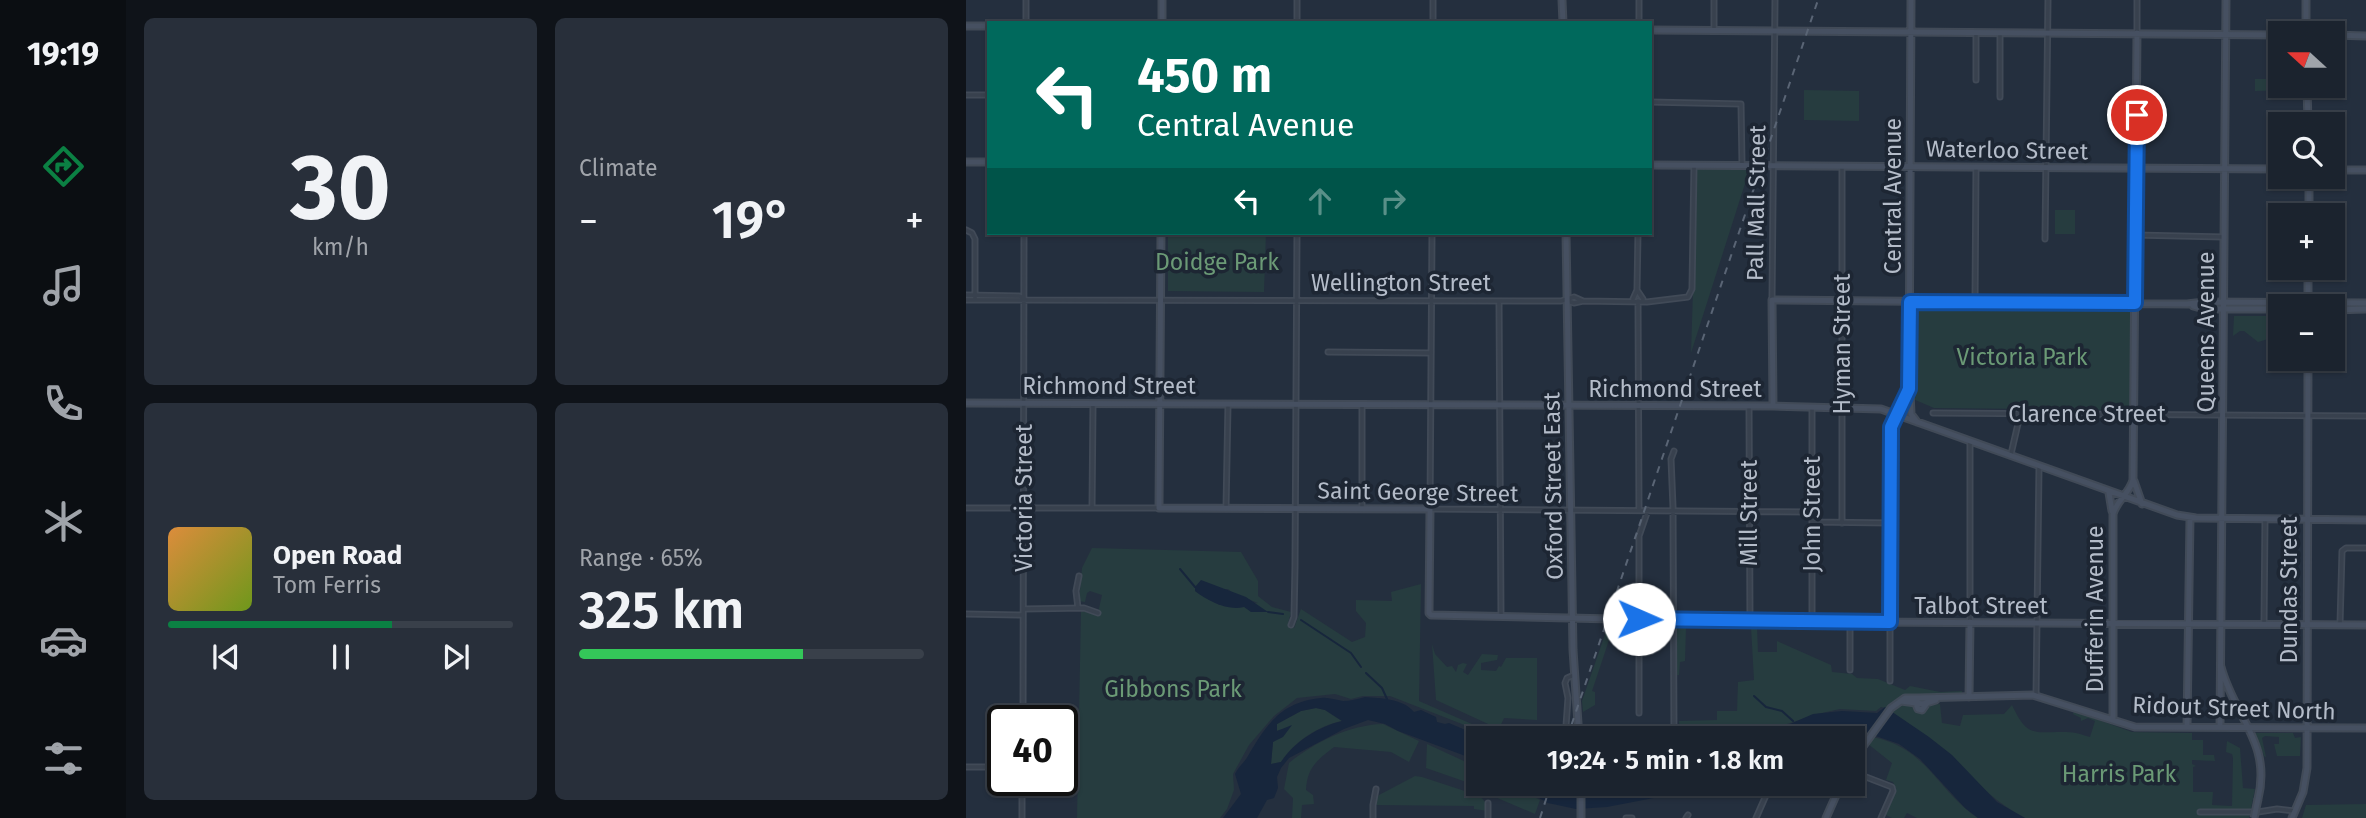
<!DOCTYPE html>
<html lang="en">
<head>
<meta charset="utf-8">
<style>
	body { margin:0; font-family:"Fira Sans",sans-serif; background:#282f3a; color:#f1f3f6; height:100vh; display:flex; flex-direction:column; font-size:26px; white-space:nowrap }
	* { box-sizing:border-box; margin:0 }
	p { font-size:23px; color:#a0a4aa }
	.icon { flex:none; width:38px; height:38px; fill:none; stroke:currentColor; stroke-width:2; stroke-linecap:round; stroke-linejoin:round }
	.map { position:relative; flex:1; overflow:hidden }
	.panel { display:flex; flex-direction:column; gap:18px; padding:18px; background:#0f1319; width:840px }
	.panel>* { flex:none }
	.hud { position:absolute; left:21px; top:21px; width:665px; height:214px; border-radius:0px; box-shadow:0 2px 5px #0004,0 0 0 2px #39404a; background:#00695c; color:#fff; overflow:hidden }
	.needle { width:46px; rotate:291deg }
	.buttons { position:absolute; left:1302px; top:21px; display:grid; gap:14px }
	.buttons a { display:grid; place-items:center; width:77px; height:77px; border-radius:0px; background:#1b232e; box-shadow:0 2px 5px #0004,0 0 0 2px #39404a; font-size:35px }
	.speed { position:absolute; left:21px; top:705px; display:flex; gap:14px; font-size:35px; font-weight:700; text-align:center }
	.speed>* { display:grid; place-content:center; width:91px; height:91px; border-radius:50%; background:#1b232e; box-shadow:0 2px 5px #0004,0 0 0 2px #39404a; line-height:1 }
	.speed .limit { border:4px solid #111; border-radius:10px; background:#fff; color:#111 }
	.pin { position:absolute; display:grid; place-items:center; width:60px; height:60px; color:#fff; margin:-30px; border:4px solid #fff; border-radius:50%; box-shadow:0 2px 7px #0007 }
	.me { position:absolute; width:77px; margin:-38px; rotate:91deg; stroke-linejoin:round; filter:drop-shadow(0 0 5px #0008) }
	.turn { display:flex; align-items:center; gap:24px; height:147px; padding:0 35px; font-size:32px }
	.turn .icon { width:91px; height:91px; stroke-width:2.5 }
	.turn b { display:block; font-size:49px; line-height:60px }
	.lanes { display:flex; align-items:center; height:66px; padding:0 35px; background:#0003; justify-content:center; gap:35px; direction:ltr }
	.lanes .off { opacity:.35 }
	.big { font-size:52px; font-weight:600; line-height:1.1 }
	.panel .card { flex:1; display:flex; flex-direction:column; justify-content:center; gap:10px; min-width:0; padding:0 24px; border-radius:10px; background:#282f3a }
	.panel .dial { align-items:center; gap:0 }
	.dial b { font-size:91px; line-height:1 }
	.song { display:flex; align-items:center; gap:21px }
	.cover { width:84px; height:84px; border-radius:10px; background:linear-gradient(135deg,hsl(30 70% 55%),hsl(80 70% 35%)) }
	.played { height:7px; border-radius:4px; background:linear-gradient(90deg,#0b8043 65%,#39404a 65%) }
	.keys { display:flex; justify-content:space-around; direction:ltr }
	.heat { display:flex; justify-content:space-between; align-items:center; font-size:38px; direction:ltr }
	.charge { height:10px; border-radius:5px; background:linear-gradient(90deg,#34c759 65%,#39404a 0) }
	.panel .tiles { flex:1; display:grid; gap:18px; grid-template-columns:repeat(2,1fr) }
	.trip { position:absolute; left:500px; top:726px; width:399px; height:70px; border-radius:0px; background:#1b232e; box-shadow:0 2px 5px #0004,0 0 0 2px #39404a; font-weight:600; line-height:70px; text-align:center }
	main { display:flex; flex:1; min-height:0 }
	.tabs { display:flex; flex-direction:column; width:126px; justify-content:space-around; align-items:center; background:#0b0e12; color:#a0a4aa }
	.tabs .icon { width:49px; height:49px }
	.tabs .current { color:#0b8043 }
	.tabs b { font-size:32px; color:#f1f3f6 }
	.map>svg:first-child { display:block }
	.green { fill:#263c3f; fill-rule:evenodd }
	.water { fill:#17263c; fill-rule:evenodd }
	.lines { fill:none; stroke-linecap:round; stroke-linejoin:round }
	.stream { stroke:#17263c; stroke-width:2 }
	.street-casing { stroke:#414a57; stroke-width:7 }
	.secondary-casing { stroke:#414a57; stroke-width:9 }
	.street { stroke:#38414e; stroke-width:3.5 }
	.secondary { stroke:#465061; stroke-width:5 }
	.rail { stroke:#5a6575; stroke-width:2; stroke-dasharray:7 7; stroke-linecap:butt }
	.secondary-bridge-casing { stroke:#414a57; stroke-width:9; stroke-linecap:butt }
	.secondary-bridge { stroke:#465061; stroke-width:5 }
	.route-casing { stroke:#114b97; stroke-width:18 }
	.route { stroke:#1a73e8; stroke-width:12 }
	.labels { text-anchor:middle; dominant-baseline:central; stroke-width:7; stroke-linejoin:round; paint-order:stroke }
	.street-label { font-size:23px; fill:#b4bcc9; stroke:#1d2633 }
	.park-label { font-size:23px; fill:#6b9a76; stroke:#1d2633 }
</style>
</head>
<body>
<main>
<nav class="tabs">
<b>19:19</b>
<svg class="icon current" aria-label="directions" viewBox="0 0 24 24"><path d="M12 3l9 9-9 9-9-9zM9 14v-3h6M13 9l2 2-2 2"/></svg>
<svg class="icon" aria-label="music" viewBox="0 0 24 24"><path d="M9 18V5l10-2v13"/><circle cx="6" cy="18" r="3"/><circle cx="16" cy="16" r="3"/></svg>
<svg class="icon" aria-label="phone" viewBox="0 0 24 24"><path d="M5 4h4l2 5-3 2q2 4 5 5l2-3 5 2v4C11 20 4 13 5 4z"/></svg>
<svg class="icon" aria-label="climate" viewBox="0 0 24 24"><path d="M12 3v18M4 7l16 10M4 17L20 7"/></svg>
<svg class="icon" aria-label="car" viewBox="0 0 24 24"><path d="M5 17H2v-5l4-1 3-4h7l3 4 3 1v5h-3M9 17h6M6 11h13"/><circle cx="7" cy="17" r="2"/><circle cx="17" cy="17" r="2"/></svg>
<svg class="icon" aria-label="filters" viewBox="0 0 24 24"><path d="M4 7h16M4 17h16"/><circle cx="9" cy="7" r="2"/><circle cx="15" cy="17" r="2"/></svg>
</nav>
<section class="panel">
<div class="tiles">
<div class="card dial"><b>30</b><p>km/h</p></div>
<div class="card"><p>Climate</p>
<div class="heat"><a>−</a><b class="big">19°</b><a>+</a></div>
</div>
<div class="card">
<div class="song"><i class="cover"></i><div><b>Open Road</b><p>Tom Ferris</p></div></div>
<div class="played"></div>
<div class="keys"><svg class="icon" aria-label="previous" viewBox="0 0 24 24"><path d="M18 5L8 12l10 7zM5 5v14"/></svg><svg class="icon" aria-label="pause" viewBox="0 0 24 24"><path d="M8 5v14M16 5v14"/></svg><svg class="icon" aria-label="next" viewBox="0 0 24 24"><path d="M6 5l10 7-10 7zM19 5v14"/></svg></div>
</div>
<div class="card"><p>Range · 65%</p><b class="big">325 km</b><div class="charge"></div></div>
</div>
</section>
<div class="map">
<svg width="1400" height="818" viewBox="0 0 1400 818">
	<rect width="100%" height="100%" fill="#242f3e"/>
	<!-- green -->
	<path class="green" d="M1289 79H1314V86H1335V90L1289 91Z
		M838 90 893 91V121L838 120Z
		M731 166 784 168 725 353Z
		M1089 210H1109V234H1089Z
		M202 233H300L298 292 202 291Z
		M953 304 1166 306 1165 410 968 408 947 399V307Z
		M1268 316H1310V328L1302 339 1292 342 1278 331H1274L1267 336Z
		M126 548 275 552 292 581V596L306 607 325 612 322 624 328 628 335 609 386 642 399 637 400 623 390 611V600L426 601 425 592 455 584 453 701 538 738H523L496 724 424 696H397L385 699 369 694 331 698 308 716 283 745 267 774 268 790 261 809 254 818H111L115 611 132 613 136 595 124 591 121 593 119 602 113 601 116 568ZM262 589 267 593 292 603 253 605 229 591Z
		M666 622 671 624 662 625 661 639 649 638 651 632 646 631 626 691 629 692V705L617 712 616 701 643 623Z
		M732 625V627L720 628 719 661 714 662 713 675H710L711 626Z
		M785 627H791L792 652H811V641L865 665 866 672 886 674 891 678 912 679 939 690 944 686 974 692 996 691V695L934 697 920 708 915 707 910 711 874 709 851 714 779 738H714L713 721 751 720V711H771L772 682 788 680Z
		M466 644 469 654 481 667 486 666 490 672 492 665 497 663 501 664 497 672 502 675 516 654 532 655 531 660 515 663V670L530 671 533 666 535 667 540 658H571V720L538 718 533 729 470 700Z
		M938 703 955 705 974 704 976 723 994 726 997 715 1038 714 1046 705C1062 740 1070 731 1101 732 1109 732 1117 735 1124 737L1129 721 1122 718 1115 721V718L1107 714 1108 711 1166 732 1226 733V740H1237V755H1248L1249 761 1226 760V764L1230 766 1227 767V792H1247L1246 805 1266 806 1267 758 1266 754 1260 752 1261 741 1274 748 1277 788 1289 789 1283 818H1059C1025 801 1003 773 975 748 960 735 941 724 924 714Z
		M350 708 359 710 376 721C352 726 329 741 315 762L305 764 307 742 317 729 310 731 311 724 335 711Z
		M417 724 453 741 443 762 425 752 368 747C351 760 341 768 340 790L347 795 348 804 336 805 335 818H326L327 798 318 789 323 763C349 742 383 725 417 724Z
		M1289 733H1327L1329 738 1335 737 1334 756H1311L1308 744H1313V737L1299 736 1296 738 1300 757 1298 756Z
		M906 737C961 747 971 791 1012 818H951L941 813 938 818H926L918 814 930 789 927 782 920 780 926 763 902 744Z
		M461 744 513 768V784H539L542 790 563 794 574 800 569 814 529 797 526 791 460 768Z
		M449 776 456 777 514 796 521 804 522 811 508 809V806L408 805 413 795Z
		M1400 804V818H1336L1340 805Z"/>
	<!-- water -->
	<path class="water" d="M235 580 280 597 302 612H285L278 607C261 611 242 601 229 591V587Z
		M399 697C414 698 438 699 448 712L455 710 470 717 471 722 479 724 483 723 518 738H513V761L432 731 419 724 402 720 378 729 323 758 315 768 311 777 312 788 308 798 301 800 291 818H257L275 794 269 774C272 767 278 763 282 756 301 724 315 702 355 698 363 697 369 700 377 701 384 701 392 699 399 697ZM350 708 359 710 376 721C352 727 329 741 315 762L305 764 307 742 317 737 326 725 311 731V724L335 711Z
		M919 707 963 737 986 755 1031 802 1059 818H1012L999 808 954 759 933 744 904 734 869 731 840 738H779L810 730 847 714 876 711 911 713Z
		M541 784H747L730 792 724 791 641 807 610 809 582 803 564 793 543 788Z"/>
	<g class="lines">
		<!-- stream -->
		<path class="stream" d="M214 569 229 587
			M302 612 317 614
			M335 620 385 653 395 667
			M400 673 416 688 421 699
			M788 696 800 707 816 711 827 721"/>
		<!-- street casing -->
		<g class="street-casing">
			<path id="street" d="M331 0V23
				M60 23V0
				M467 23V0
				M673 23V0
				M748 29V0
				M1171 33V0
				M1010 80V33
				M0 95H23
				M1034 97V33
				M684 102 775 104 776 164
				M0 230 6 233 9 239V300
				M466 233 464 509 846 512
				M1169 235 1258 237
				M1079 239 1082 0
				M671 290 677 299
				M0 295 53 296 58 298
				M667 299 671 290 672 233
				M806 299 809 0
				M0 300 595 301 608 297 617 301
				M533 301 535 616
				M602 301 608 303 617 301 681 302 722 297 726 289 728 166
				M672 301 673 510
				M1009 302 1010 168
				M362 352 464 353
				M783 406 784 621
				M967 413 1400 416
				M708 451 705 459 707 507 708 738
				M1045 454 1054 415
				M0 508H193
				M126 508 127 404
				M260 508 262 405
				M396 508V406
				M846 522 925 523
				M876 523V167
				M112 608 110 591 113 576
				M58 609 118 608 132 613
				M0 614 57 615
				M846 621V407
				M1004 622V442
				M884 623V670
				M1298 624 1299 519
				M1374 624 1376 551 1380 548H1400
				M325 625 328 617 329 566 331 233
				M924 681V622
				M1070 696 1073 467
				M673 713V536L682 510
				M57 721 58 233
				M567 729 583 736 600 726 602 698 599 683 601 678 608 675
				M0 767H37
				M887 772 926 787 927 791 915 818
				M1234 812H1292L1311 809 1328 811
				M56 818V780
				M407 818V805L410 789
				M522 818V803
				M660 818H666
				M720 818 722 815
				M790 818 805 784"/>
		</g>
		<!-- secondary casing -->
		<g class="secondary-casing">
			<path id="secondary" d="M196 0V23
				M596 0 597 23
				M1340 0V33
				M0 26H23
				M684 30 1314 35
				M1367 35 1400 36
				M1341 86 1342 124
				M0 162H23
				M684 165 1314 169
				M1367 170H1400
				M1343 215V177
				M195 233 193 508 464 509 463 613 465 615 736 621 1400 625
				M600 233 607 650 613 738
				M1342 303V268
				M1227 306 1238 309H1314
				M1367 310 1400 309
				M944 392 945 414 951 422
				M0 403 807 406 915 409 1211 515 1230 518 1400 520
				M807 406 806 300 1221 304 1238 302 1400 303
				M1168 481 1176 504
				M1143 493 1146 511
				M924 622 925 427 943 389 945 0
				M1255 667C1268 717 1306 742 1292 799
				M1003 697 1004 622
				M935 701 957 704 970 700
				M950 704 952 698 1067 695 1169 727 1400 728
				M950 704 952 709 956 710 961 703
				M1147 720V514C1151 500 1163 494 1167 480L1171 33
				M1221 727 1224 517
				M1254 727 1260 0
				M887 760 925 708 939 698H952
				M615 784V818
				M860 818 875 784
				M1326 818 1337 792 1341 768 1342 359"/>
		</g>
		<!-- street -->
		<use href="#street" class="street"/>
		<!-- secondary -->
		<use href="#secondary" class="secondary"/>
		<!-- rail -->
		<path class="rail" d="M601 738 852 0
			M574 818 585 784"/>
		<!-- secondary-bridge casing -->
		<g class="secondary-bridge-casing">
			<path id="secondary-bridge" d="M1288 818 1292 799"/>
		</g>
		<!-- secondary-bridge -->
		<use href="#secondary-bridge" class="secondary-bridge"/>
	</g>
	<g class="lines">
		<!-- route casing -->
		<g class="route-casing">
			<path id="route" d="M673 619 924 622 925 427 943 389 944 302 1169 303 1171 115"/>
		</g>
		<!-- route -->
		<use href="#route" class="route"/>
	</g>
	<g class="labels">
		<!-- street labels -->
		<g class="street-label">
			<text transform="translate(1041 150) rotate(1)">Waterloo Street</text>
			<text transform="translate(927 196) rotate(-90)">Central Avenue</text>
			<text transform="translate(790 203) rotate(-89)">Pall Mall Street</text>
			<text x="435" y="283">Wellington Street</text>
			<text transform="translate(1240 332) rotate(-90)">Queens Avenue</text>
			<text transform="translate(876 344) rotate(-90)">Hyman Street</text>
			<text x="143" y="386">Richmond Street</text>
			<text x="709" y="389">Richmond Street</text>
			<text x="1121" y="414">Clarence Street</text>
			<text transform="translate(587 486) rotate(-91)">Oxford Street East</text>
			<text transform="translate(452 492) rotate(1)">Saint George Street</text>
			<text transform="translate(58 498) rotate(-90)">Victoria Street</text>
			<text transform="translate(783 513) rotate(-90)">Mill Street</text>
			<text transform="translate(846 514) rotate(-90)">John Street</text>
			<text transform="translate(1323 590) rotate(-90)">Dundas Street</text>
			<text x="1015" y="606">Talbot Street</text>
			<text transform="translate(1129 609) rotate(-90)">Dufferin Avenue</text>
			<text transform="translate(1268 708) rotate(2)">Ridout Street North</text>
		</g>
		<!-- park labels -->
		<g class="park-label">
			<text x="251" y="262">Doidge Park</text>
			<text x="1056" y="357">Victoria Park</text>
			<text x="207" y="689">Gibbons Park</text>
			<text x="1153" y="774">Harris Park</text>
		</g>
	</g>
</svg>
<div class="buttons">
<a><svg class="needle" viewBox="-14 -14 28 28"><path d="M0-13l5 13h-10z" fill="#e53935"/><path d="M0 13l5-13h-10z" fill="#a0a4aa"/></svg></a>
<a><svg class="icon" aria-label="search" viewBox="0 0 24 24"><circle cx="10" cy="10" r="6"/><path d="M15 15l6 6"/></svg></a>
<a>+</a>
<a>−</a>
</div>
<div class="speed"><div class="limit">40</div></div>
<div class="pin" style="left:1171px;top:115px;background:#d93025"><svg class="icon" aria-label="arrive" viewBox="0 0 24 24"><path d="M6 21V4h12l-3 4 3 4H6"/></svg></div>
<svg class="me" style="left:673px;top:619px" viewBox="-20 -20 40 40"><circle r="19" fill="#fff"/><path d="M0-13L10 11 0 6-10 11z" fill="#1a73e8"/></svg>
<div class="trip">19:24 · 5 min · 1.8 km</div>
<div class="hud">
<div class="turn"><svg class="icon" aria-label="left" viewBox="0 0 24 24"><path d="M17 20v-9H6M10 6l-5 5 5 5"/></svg><div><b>450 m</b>Central Avenue</div></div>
<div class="lanes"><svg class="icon" aria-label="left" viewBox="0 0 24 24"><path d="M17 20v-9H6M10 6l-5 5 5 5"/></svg><svg class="icon off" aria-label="ahead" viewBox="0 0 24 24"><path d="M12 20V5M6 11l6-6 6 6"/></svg><svg class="icon off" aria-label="right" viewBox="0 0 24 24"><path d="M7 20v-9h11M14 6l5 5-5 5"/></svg></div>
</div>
</div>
</main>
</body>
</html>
